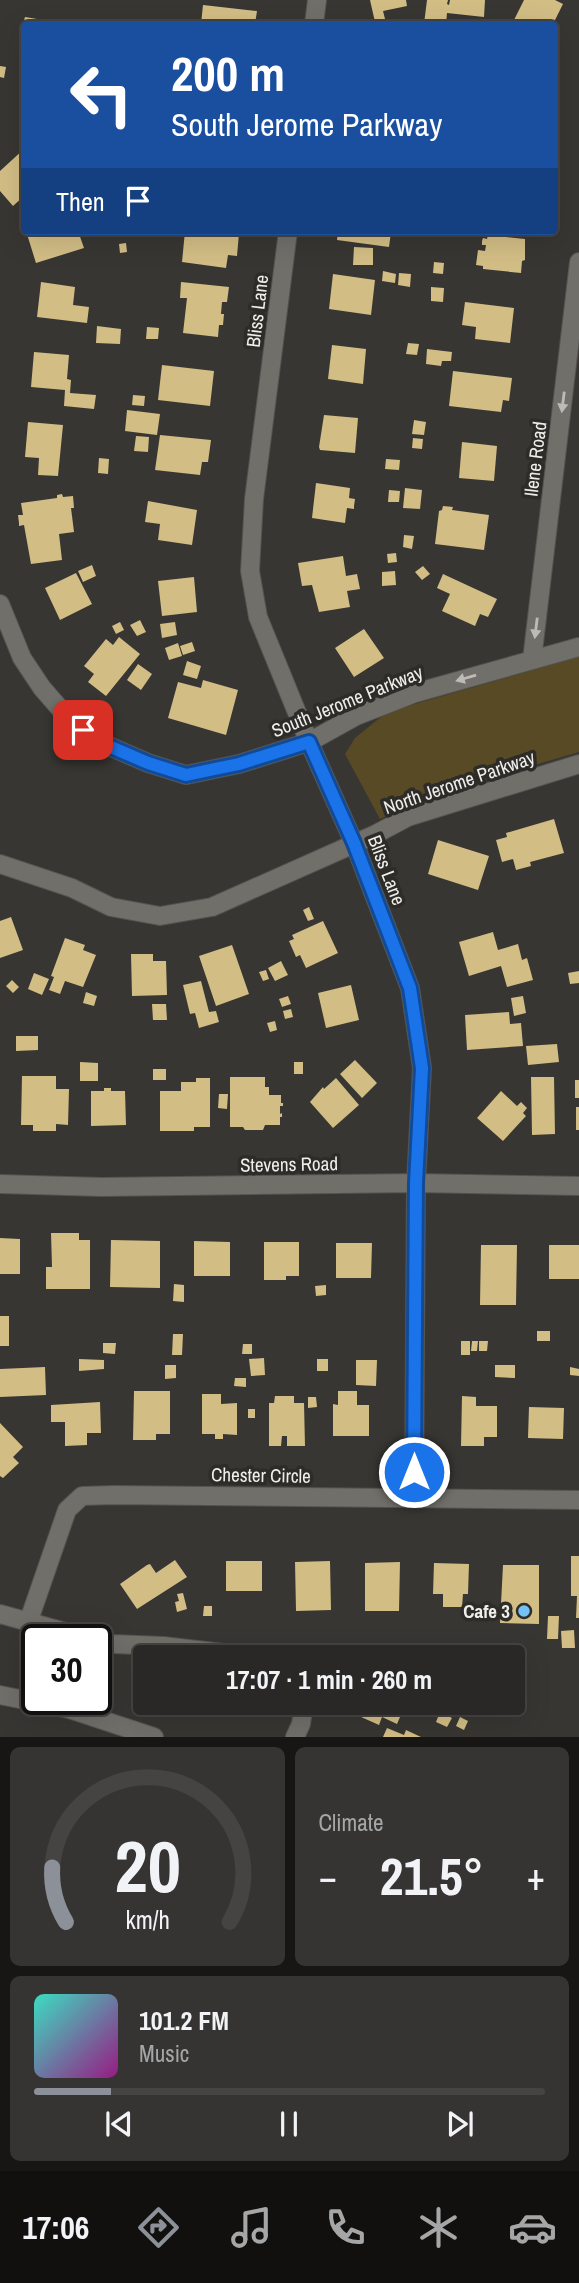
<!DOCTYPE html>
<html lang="en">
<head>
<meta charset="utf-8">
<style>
	body { margin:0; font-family:"Archivo Narrow",sans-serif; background:#363432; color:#f1f3f6; height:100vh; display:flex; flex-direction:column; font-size:26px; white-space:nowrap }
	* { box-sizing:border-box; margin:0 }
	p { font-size:23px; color:#a5a6a7 }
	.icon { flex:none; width:38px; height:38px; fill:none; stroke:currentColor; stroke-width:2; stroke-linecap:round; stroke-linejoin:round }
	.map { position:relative; height:1737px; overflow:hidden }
	.panel { display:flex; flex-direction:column; gap:10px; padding:10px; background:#171615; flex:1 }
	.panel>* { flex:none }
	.top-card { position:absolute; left:21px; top:21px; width:537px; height:214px; border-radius:7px; box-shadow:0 7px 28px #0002,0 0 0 2px #464443; background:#1a4fa0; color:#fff; overflow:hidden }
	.speed { position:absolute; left:21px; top:1624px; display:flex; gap:14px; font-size:35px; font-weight:700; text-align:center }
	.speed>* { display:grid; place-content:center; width:91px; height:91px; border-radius:50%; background:#2a2826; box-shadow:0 7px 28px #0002,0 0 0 2px #464443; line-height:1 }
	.speed .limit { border:4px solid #111; border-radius:10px; background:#fff; color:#111 }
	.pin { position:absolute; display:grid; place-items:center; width:60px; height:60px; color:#fff; margin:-30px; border-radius:14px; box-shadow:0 4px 10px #0006 }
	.me { position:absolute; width:77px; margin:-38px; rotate:0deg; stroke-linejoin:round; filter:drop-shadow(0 0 5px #0008) }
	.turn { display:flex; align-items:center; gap:24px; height:147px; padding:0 35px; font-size:32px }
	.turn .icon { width:91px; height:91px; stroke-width:2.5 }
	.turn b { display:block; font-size:49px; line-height:60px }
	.then { display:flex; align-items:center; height:66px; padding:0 35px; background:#0003; gap:14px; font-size:26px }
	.big { font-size:52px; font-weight:700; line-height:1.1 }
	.panel .widget { flex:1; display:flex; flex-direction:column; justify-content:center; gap:10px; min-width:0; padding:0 24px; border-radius:10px; background:#363432 }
	.panel .dial { align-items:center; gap:0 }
	.dial svg { height:182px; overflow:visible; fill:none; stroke:#464443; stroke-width:7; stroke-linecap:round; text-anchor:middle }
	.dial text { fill:#f1f3f6; stroke:none }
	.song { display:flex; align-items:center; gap:21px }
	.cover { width:84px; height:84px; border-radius:10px; background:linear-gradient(135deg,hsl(170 70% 55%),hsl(310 70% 35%)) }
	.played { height:7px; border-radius:4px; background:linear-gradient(90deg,#8c9099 15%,#464443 15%) }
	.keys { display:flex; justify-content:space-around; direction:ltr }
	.heat { display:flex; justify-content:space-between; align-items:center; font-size:38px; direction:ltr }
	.panel .tiles { flex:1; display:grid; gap:10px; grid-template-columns:1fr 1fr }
	.widget:last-child { grid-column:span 2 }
	.trip { position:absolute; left:133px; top:1645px; width:392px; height:70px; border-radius:7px; background:#2a2826; box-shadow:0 7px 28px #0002,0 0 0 2px #464443; font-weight:700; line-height:70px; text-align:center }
	.tabs { display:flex; height:112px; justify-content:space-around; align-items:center; background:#11100f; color:#a5a6a7 }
	.tabs .icon { width:49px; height:49px }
	.tabs .current { color:#8c9099 }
	.tabs b { font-size:32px; color:#f1f3f6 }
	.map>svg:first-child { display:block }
	.green { fill:#584a24 }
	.building { fill:#d2bd85 }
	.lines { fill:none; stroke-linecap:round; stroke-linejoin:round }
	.minor-casing { stroke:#555350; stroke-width:20 }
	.secondary-casing { stroke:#555350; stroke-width:20 }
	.minor { stroke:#716f6a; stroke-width:18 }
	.secondary { stroke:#716f6a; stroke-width:18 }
	.oneway { fill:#bdbbb7 }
	.route-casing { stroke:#114b97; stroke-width:18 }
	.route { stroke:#1a73e8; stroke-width:12 }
	.poi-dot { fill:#73c1f5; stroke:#2d2c28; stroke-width:2.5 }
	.labels { text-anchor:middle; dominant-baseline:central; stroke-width:7; stroke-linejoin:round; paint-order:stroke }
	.street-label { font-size:19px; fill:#efeeeb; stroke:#2d2c28 }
	.poi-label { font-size:19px; font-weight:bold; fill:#efeeeb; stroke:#2d2c28; text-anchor:end }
</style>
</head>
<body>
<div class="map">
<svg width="579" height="1737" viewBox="0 0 579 1737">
	<rect width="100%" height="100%" fill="#383632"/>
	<!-- green -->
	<path class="green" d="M579 657V752C512 772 443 789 380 819L345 754 355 738 387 712Z"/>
	<!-- building -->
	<path class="building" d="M370 0H406L407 6 383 11 385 19 375 22Z
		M427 0H448L447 4 449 5 450 0H485L484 17 447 13 446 24H424Z
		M524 0H555L563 4 553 24H512Z
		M203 5 257 11 255 24H201Z
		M25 17 37 19 36 24H23Z
		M0 66 6 67 4 78 0 77Z
		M24 149V196L13 206 0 191V171Z
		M26 231H78L84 248 36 263Z
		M185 231 239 233 237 256 228 255 226 268 182 262Z
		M338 231 391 232 389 247 337 240Z
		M488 235 525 239V260L522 261 521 273 483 269V266L476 265 478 250 485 251 486 245H482V241L483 238 487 239Z
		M126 243 127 252 120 253 119 244Z
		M354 247 373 248V265H353Z
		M434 262 444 263 443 274 433 273Z
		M383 271 396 274 395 283 382 281Z
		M399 273 411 274 410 287 398 285Z
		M333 274 375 280 371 315 329 309Z
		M41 282 75 287 73 305 89 307 87 323 37 317Z
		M181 282 229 287 227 302H222L221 314H224L223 325H219L218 337 183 333 187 298H180Z
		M431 287 444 288 443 302 431 301Z
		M465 302 514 308 510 343 475 339 476 327 462 325Z
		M97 326 121 329 120 344 96 343Z
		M147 327 159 328 158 339H146Z
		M408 343 419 344 417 355 406 354Z
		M332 345 366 349 363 384 328 379Z
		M427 349 452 352 451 361H442L441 366 426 364Z
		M34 352 69 355 67 379 71 380 70 393 96 395 94 409 64 406 65 390 31 387Z
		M162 365 214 371 210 406 158 400Z
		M453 371 512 378 509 401 503 400 501 412 449 406Z
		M133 395 145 396 144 406 132 405Z
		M127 410 160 414 157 435 125 431Z
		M324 415 358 418 355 453 320 450 319 447Z
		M414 420 426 422 424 435 412 434Z
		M28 422 63 425 58 476 38 475 39 458 25 457Z
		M160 435 211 440 208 462H202L200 475 155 470Z
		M136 436 149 437 148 452 134 451Z
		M413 438 423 439 422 449 412 448Z
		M462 442 497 446 494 481 459 478Z
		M99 458 109 459 108 474 98 473Z
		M386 459 400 460 399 470 385 469Z
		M316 483 350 488 349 498 355 499 354 506V509L347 508 345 523 312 518Z
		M405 488 422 490 420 509 403 508Z
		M389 490 400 491 399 502H388Z
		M62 494 63 497 73 496 74 508H71L74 532 59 534 62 560 31 564 24 525 19 526V523L18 515H23L21 503 57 498V495Z
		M148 501 197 510 192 545 158 540 160 524 145 522Z
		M443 506 453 507 452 510 489 515 484 550 435 544 439 511 442 510Z
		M404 535 414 536 412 549 403 547Z
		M396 553 397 562 388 563 387 554Z
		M343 556 346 576 357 574 360 589 347 591 350 607 319 612 312 585 302 586 298 563Z
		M92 565 96 576 83 582 78 571Z
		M423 566 430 574 422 580 415 572Z
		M395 571 396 585 382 586V572Z
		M76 573 92 604 60 620 45 588Z
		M443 574 497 599 488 617 480 614 475 626 442 611 450 594 437 588Z
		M194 577 197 612 162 616 158 581Z
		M140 620 146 632 137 636 130 625Z
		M120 622 124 630 116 634 112 626Z
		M175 622 177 635 162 638 160 624Z
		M364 629 384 658 354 677 335 648Z
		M119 637 140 654 106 696 88 682 94 674 84 666 106 639 113 645Z
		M192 642 195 651 183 655 180 646Z
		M178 643 182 656 169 660 165 648Z
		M187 661 201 666 197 679 183 675Z
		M138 664 152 674 141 690 127 680Z
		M203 680 238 690 226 735 168 718 178 682 201 688Z
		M554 819 564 853 530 862 531 866 516 870 513 859 502 862 496 840 507 837 506 833Z
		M438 840 489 856 478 890 428 874Z
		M309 907 314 919 308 921 303 910Z
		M11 917 23 950 0 958V921Z
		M323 921 338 953 306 968 300 955 296 957 289 941 294 939 292 935Z
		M493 932 498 950 518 944 522 960 527 958 533 980 507 987 501 966 469 976 459 942Z
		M65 938 85 945 83 950 96 955 83 987 65 981 60 994 49 990 54 977 51 976Z
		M232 945 249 994 216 1006 199 956Z
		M131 954H153V961H166L167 995 132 996Z
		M281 961 288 975 275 981 268 968Z
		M266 970 269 979 263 981 259 972Z
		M579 971V983L570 984 568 973Z
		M34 973 49 979 42 995 28 989Z
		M12 980 19 987 13 993 6 986Z
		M201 981 209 1012 216 1011 219 1022 199 1028 195 1013 190 1014 183 985Z
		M351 985 359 1020 326 1028 318 993Z
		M86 992 97 996 94 1006 83 1003Z
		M288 996 291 1004 282 1007 279 999Z
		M523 996 526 1013 514 1016 511 998Z
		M152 1004H166L167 1020H153Z
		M291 1009 293 1017 285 1019 283 1011Z
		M509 1012 510 1024 521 1023 523 1046 467 1050 465 1015Z
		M275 1021 277 1030 270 1032 267 1023Z
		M16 1036H38V1050L16 1051Z
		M557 1044 559 1062 528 1065 526 1046Z
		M355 1060 377 1083 362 1098 340 1074Z
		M80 1062 98 1063V1081H80Z
		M294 1062H303V1074H294Z
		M153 1069H166V1080H153Z
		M22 1076H56V1089H69L68 1125 56 1124V1131H33V1125H21Z
		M230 1077H265V1087H269V1095H281V1103H283V1106H280V1114L282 1113V1117H280V1125H265L263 1130H245L243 1127H230Z
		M531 1077H554L555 1134 532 1135Z
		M196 1078H210V1127H194V1131H160V1091H181V1082H196Z
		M336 1078 359 1105 333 1128 310 1102 323 1087 324 1089Z
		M575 1080H579V1098H575Z
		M104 1088H111V1091H125L126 1125 91 1126V1091H104Z
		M501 1091 517 1106 521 1102 527 1108 523 1113 526 1116 503 1141 477 1118Z
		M219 1094H228L227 1109 218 1108Z
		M576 1107H579V1130H576Z
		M51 1233H79V1240H90V1289H46V1267H52Z
		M0 1238 20 1239V1274H0Z
		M111 1240 160 1241V1288L110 1287Z
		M194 1241 230 1242V1276H194Z
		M264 1242H299V1276H286V1280H264Z
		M336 1243H372L371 1278H336Z
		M481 1245H517L516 1305H480Z
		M549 1245H579V1279H549Z
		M174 1284 184 1285V1302L173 1301Z
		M326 1285V1295L316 1296 315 1286Z
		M0 1316H9V1346H0Z
		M537 1331H550V1341H537Z
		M173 1334H183L182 1355H172Z
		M461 1341H470V1355H461Z
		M472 1341H478L477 1351H471Z
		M479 1341H488L487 1351H479Z
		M103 1343H116L115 1354 103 1353Z
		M243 1344H252V1354H242Z
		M264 1358 265 1375 251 1376 249 1359Z
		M79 1359 104 1360V1369L79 1371Z
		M317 1359H328V1371H317Z
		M356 1360H377L376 1386 356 1385Z
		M165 1365H176V1378L165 1379Z
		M495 1365H515V1378L495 1377Z
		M45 1367 46 1395 0 1397V1369Z
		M570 1367 579 1369V1376L570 1375Z
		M235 1378H246V1387L234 1386Z
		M134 1391H170V1434H156V1440H133Z
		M338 1391H357V1405H369V1436H333V1404L338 1405Z
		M202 1394H221V1404L237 1403V1435L223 1434V1439H215V1434H202Z
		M275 1396H294V1403H304L305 1446H287V1436H282L281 1446H269V1403H274Z
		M462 1396 476 1397V1406H497V1437H484V1446H461Z
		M308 1397H316L317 1407 308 1408Z
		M100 1402 101 1433H87V1445L65 1446V1422H51V1405Z
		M529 1407 564 1408 563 1439 528 1438Z
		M248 1409H255V1418H248Z
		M0 1423 23 1447 13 1457 19 1463 3 1478 0 1476Z
		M571 1556H579V1618H576L577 1596H571Z
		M175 1560 187 1577 137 1609 120 1584 147 1565 150 1564 156 1573Z
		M226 1561H262V1591H226Z
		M330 1561 331 1610 296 1611 295 1562Z
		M400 1562 399 1611H365V1563Z
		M434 1563 469 1564 468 1594H463L462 1607H443V1594H433Z
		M503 1565H539V1624L500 1623Z
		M183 1593 187 1609 177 1612 175 1602 179 1601 177 1594Z
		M204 1606H212V1616H203Z
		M548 1616H559L558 1639H547Z
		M574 1630 575 1648H562L561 1631Z
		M354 1703H406L397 1724 382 1717 379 1725 350 1712Z
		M440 1712 452 1718 447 1727 436 1722Z
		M460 1717 468 1721 464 1730 456 1726Z
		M387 1728 404 1735 406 1730 421 1737H383Z"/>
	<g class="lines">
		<!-- minor casing -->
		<g class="minor-casing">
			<path id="minor" d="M314 24 317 0
				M288 231 254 499 250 571 258 617 309 742 354 843 410 988 422 1068 416 1183 414 1498
				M0 604 22 658 42 688 69 719 97 741 148 763 186 775 239 764 309 742 356 716 415 693 579 647
				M532 660 579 262
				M0 864 72 888 111 907 160 916 212 907 374 835 408 817 579 764
				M0 1184 101 1187 416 1183 579 1186
				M0 1614 94 1640
				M28 1623 67 1510 82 1496 114 1495 579 1500
				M96 1640 113 1644 163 1646 257 1657
				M295 1737 301 1724 304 1703"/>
		</g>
		<!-- secondary casing -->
		<g class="secondary-casing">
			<path id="secondary" d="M0 1695 69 1709 154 1737"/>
		</g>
		<!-- minor -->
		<use href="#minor" class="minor"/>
		<!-- secondary -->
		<use href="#secondary" class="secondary"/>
	</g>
	<!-- one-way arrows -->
	<defs><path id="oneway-solid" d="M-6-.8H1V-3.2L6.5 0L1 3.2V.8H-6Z" transform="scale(1.75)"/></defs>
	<g class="oneway">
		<use href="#oneway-solid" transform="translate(563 402) rotate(97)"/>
		<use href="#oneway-solid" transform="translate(536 628) rotate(97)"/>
		<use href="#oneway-solid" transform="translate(466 678) rotate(164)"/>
	</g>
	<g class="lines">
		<!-- route casing -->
		<g class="route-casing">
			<path id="route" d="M83 730 97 741 148 763 186 775 239 764 309 742 354 843 410 988 422 1068 416 1183 414 1472"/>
		</g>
		<!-- route -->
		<use href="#route" class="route"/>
	</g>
	<!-- markers -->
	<circle class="poi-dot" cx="524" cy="1611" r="7"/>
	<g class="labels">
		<!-- street labels -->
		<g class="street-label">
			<text transform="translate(257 311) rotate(-83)">Bliss Lane</text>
			<text transform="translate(535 459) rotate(-83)">Ilene Road</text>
			<text transform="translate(347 701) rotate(-22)">South Jerome Parkway</text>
			<text transform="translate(459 782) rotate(-19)">North Jerome Parkway</text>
			<text transform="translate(387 870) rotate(69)">Bliss Lane</text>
			<text transform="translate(289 1164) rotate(-1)">Stevens Road</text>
			<text transform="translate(261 1475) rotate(1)">Chester Circle</text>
		</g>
		<!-- poi labels -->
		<g class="poi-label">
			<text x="510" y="1611">Cafe 3</text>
		</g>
	</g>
</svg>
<div class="speed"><div class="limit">30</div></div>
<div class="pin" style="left:83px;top:730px;background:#d93025"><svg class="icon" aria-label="arrive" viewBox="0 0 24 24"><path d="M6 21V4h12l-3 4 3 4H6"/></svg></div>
<svg class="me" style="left:414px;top:1472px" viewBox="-20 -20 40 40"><circle r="17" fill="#1a73e8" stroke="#fff" stroke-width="3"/><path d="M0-11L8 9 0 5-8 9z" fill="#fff"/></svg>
<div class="trip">17:07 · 1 min · 260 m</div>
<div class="top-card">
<div class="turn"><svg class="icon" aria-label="left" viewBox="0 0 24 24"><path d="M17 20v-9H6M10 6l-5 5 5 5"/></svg><div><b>200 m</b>South Jerome Parkway</div></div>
<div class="then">Then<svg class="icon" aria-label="arrive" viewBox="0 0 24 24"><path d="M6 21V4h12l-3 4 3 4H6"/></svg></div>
</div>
</div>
<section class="panel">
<div class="tiles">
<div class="widget dial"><svg viewBox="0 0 100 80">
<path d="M14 69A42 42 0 1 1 86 69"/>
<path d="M14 69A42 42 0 0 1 8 45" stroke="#8c9099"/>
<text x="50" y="56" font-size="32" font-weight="700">20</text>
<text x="50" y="72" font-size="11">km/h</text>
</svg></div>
<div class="widget"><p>Climate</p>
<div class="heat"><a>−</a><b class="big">21.5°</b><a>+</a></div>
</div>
<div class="widget">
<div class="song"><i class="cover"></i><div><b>101.2 FM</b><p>Music</p></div></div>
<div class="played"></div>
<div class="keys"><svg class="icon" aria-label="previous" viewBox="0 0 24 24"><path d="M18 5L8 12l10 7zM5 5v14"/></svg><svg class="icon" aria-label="pause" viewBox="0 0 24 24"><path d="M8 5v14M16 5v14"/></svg><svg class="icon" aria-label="next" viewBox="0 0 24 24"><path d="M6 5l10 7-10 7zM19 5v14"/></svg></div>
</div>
</div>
</section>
<nav class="tabs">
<b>17:06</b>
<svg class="icon current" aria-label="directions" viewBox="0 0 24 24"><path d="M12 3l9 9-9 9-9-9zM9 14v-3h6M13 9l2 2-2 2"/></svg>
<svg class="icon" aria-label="music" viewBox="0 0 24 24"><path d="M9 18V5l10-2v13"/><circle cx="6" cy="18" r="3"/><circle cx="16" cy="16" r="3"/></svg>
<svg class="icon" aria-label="phone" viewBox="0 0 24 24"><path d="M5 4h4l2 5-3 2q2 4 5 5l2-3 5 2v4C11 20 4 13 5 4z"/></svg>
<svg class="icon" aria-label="climate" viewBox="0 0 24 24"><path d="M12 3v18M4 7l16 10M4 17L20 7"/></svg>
<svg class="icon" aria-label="car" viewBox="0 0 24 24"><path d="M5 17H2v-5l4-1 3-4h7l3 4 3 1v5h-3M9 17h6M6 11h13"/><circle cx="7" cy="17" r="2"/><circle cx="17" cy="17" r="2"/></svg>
</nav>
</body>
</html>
